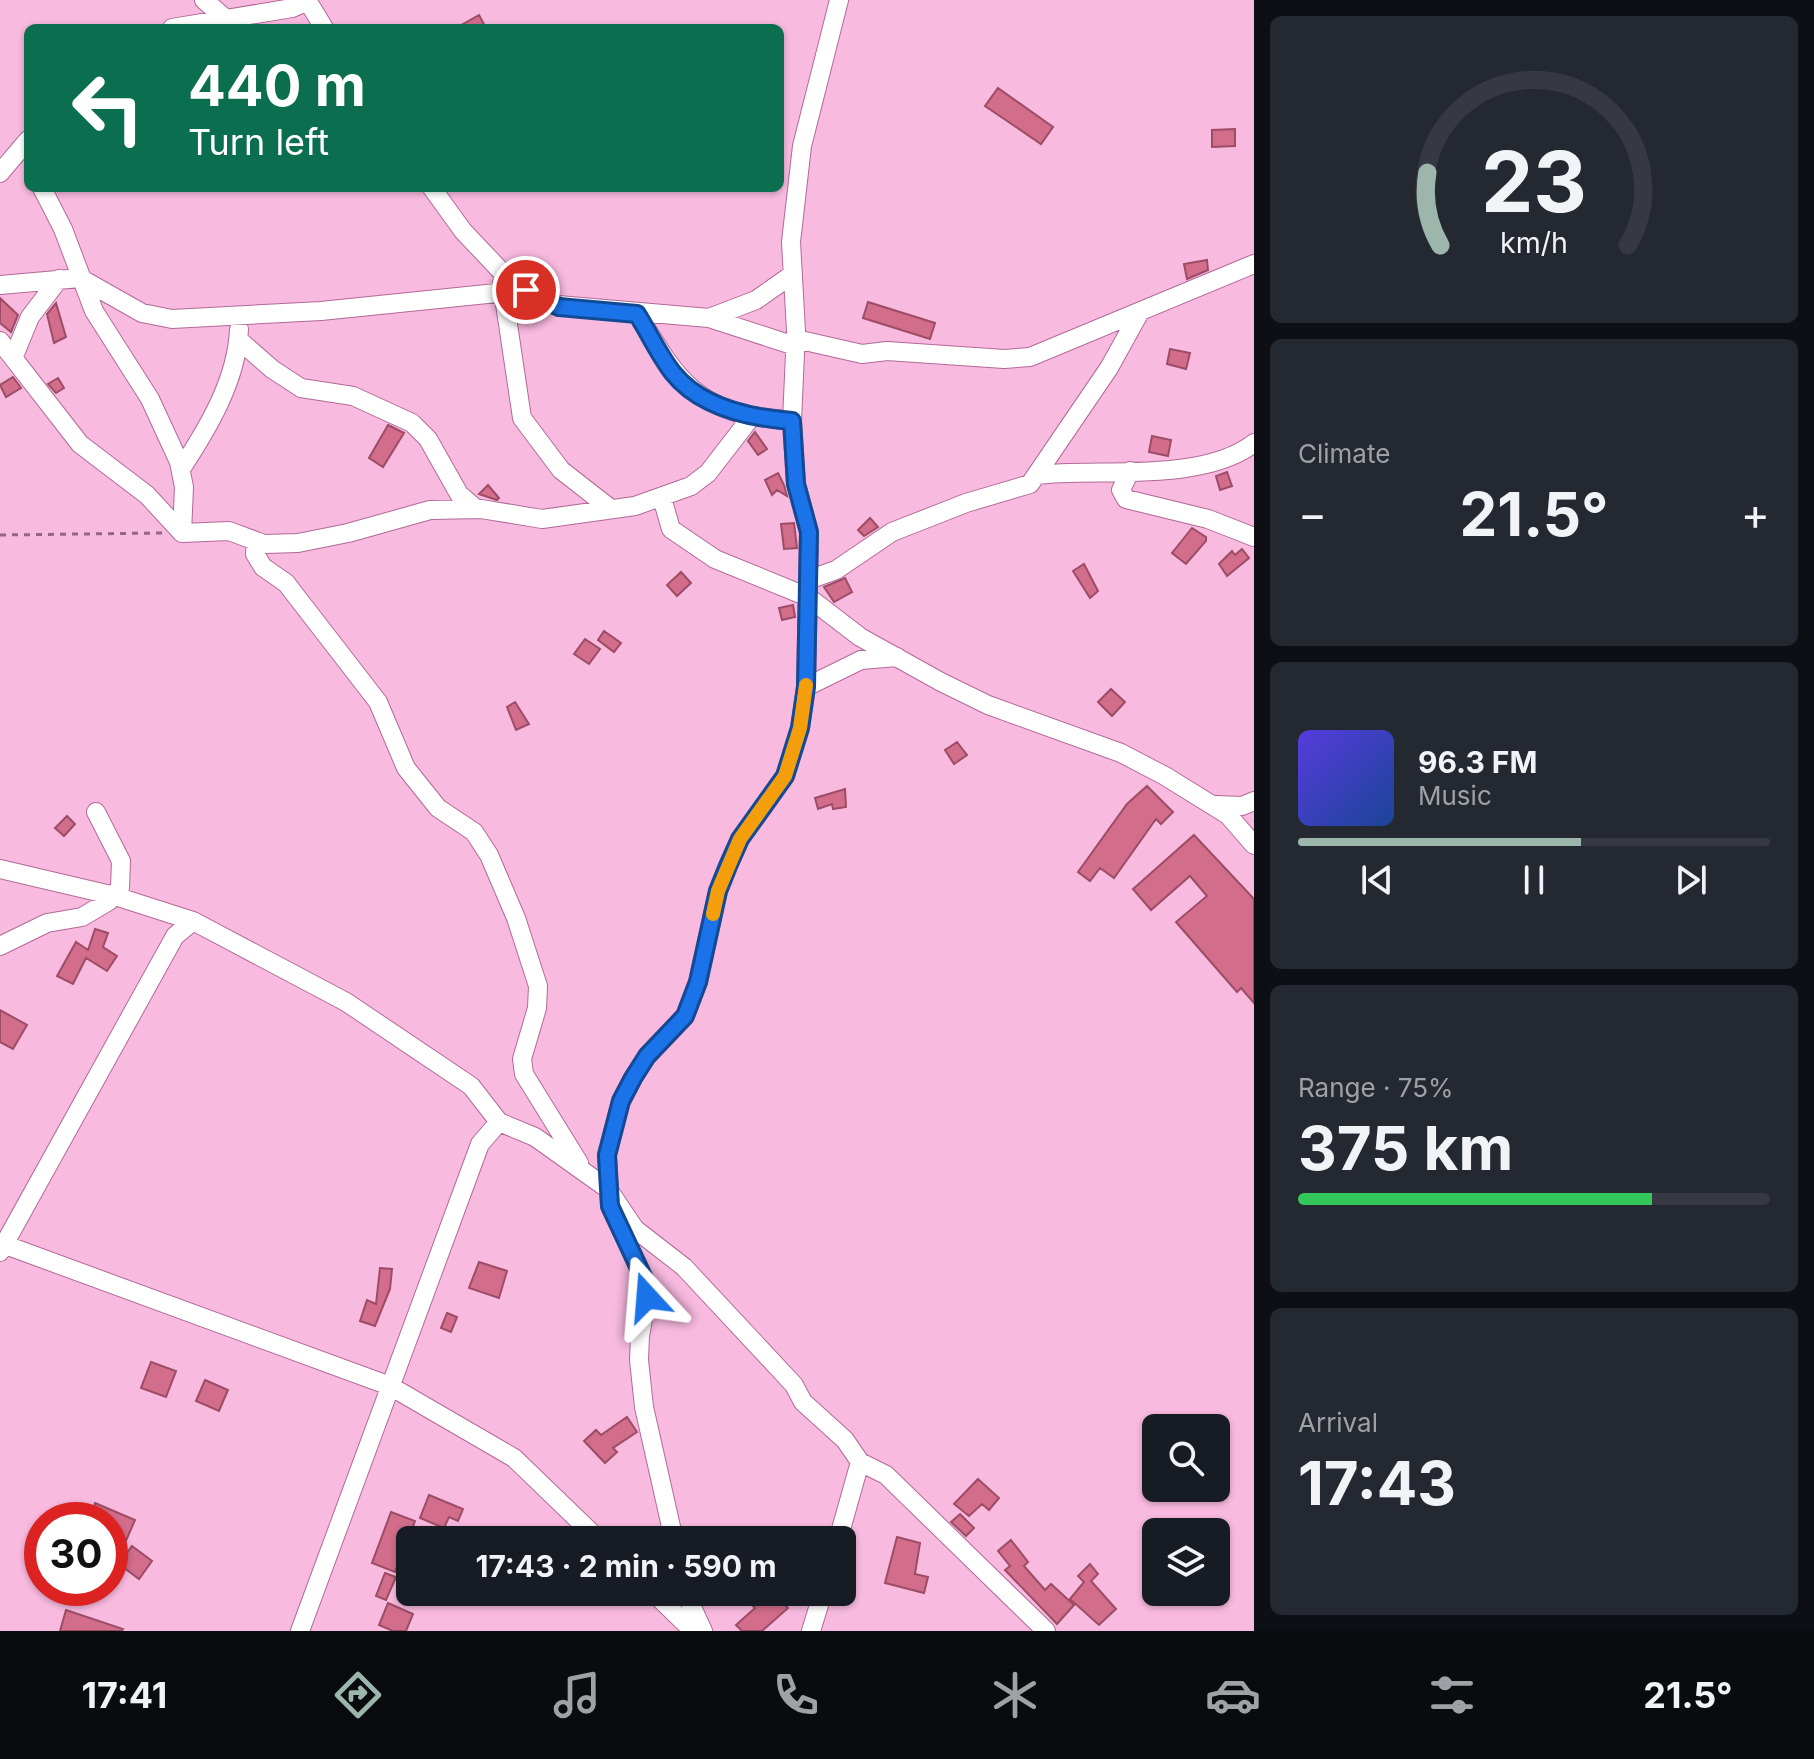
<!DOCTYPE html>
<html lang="en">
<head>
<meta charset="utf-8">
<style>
	body { margin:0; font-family:Inter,sans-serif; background:#242831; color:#f1f3f6; height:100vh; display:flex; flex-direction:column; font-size:30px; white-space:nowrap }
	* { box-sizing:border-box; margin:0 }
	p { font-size:26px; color:#9ea1a6 }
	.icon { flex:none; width:44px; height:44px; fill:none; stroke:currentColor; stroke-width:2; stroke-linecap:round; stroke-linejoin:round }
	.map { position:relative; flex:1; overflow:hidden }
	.panel { display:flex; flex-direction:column; gap:16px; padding:16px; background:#0d0f14; width:560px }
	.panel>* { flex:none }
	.guide { position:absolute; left:24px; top:24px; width:760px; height:168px; border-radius:12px; box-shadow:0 2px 6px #0004; background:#0b6e4f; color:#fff; overflow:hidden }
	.fabs { position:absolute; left:1142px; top:1414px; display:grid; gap:16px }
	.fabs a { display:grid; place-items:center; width:88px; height:88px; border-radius:12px; background:#171b24; box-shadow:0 2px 6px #0004; font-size:40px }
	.speed { position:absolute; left:24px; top:1502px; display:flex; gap:16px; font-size:40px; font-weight:700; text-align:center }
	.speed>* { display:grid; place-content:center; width:104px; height:104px; border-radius:50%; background:#171b24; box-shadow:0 2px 6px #0004; line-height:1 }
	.speed .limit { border:12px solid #d22; background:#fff; color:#111 }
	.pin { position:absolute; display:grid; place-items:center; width:68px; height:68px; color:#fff; margin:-34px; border:4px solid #fff; border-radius:50%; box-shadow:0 2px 8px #0007 }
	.me { position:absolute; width:88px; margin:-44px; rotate:341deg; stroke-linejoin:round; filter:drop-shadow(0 0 6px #0008) }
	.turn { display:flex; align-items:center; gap:28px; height:168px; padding:0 32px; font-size:36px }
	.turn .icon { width:104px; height:104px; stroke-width:2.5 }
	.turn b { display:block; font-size:56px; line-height:68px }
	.big { font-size:60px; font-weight:700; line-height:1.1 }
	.panel .widget { flex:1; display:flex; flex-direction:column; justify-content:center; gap:12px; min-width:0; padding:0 28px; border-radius:12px; background:#242831 }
	.panel .dial { align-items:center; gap:0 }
	.dial svg { height:208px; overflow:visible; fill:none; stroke:#363941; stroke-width:7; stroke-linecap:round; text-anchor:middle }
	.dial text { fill:#f1f3f6; stroke:none }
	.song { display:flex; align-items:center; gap:24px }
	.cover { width:96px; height:96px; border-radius:12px; background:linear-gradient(135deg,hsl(250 70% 55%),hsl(220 70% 35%)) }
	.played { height:8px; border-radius:4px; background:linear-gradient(90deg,#9cb6ac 60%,#363941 60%) }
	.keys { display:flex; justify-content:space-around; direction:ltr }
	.heat { display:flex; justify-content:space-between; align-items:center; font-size:44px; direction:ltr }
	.charge { height:12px; border-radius:6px; background:linear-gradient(90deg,#34c759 75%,#363941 0) }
	.trip { position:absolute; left:396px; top:1526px; width:460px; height:80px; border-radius:12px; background:#171b24; box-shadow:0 2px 6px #0004; font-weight:700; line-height:80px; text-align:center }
	.tabs { display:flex; height:128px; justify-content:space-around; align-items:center; background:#090b0e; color:#9ea1a6 }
	.tabs .icon { width:56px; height:56px }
	.tabs .current { color:#9cb6ac }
	.tabs b { font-size:36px; color:#f1f3f6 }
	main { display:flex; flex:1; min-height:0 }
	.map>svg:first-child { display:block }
	.building { fill:#d26d8b; stroke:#9c4d65; stroke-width:2 }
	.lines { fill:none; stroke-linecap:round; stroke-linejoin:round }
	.street-casing { stroke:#b16a97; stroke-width:20 }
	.path { stroke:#946682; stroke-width:3; stroke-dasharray:6 6; stroke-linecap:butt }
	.street { stroke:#fff; stroke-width:18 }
	.route-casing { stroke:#114b97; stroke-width:20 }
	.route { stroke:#1a73e8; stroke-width:14 }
	.slow { stroke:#f59e0b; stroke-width:14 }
</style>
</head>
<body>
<main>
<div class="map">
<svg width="1254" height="1631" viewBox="0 0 1254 1631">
	<rect width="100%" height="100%" fill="#f9bae0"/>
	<!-- building -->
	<path class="building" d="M479 15 486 28H456Z
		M998 88 1053 127 1041 144 985 106Z
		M1235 129V146L1212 147V130Z
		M1207 260 1208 270 1187 279 1184 264Z
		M0 298 18 315 11 332 0 323Z
		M868 302 935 323 930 339 863 318Z
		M56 303 66 337 54 343 47 314Z
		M1170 349 1190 353 1186 369 1167 364Z
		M13 377 21 388 6 397 0 385Z
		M58 378 64 388 56 393 48 384Z
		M388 425 404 433 383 467 369 458Z
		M755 432 767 449 758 455 748 441Z
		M1152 436 1171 440 1168 456 1149 452Z
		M1227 472 1232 486 1220 490 1216 476Z
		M778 473 784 485 787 496 777 490 772 495 765 480Z
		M488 485 499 498 497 500 479 494Z
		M870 518 878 527 864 536 858 530Z
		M794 523 797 548 784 549 781 524Z
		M1192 528 1206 537V541L1186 564 1172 553Z
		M1242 549 1249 558 1227 576 1219 564 1232 551 1235 555Z
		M1084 564 1098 591 1090 598 1073 571Z
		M681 572 691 583 677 596 667 585Z
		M845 578 852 592 834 602 824 587Z
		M793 605 795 617 782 620 779 608Z
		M604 631 621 643 614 652 598 640Z
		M585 639 600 649 589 664 574 654Z
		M1111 689 1125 702 1112 716 1098 702Z
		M515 702 529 724 516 730 507 707Z
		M957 742 967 755 954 764 945 750Z
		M1147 786 1173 812 1161 824 1156 819 1114 878 1100 868 1090 881 1078 872 1127 804Z
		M845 789 846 807 833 809 832 804 818 809 815 798Z
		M67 816 75 824 64 836 55 828Z
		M1194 835 1254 899V1003L1241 988 1237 992 1176 922 1207 896 1190 876 1151 910 1133 889Z
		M95 929 108 933 103 947 117 956 107 971 86 958 73 984 57 976 76 942 88 950Z
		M0 1010 27 1025 13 1049 0 1042Z
		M479 1262 507 1271 499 1298 469 1288Z
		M380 1268 392 1269 390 1289 375 1326 360 1321 367 1300 376 1304Z
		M447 1313 457 1317 451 1332 441 1328Z
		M151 1362 176 1371 166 1397 141 1388Z
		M205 1380 228 1390 219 1411 196 1401Z
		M627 1417 637 1432 613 1448 617 1452 605 1463 584 1441 596 1430 601 1435Z
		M978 1479 999 1498 989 1510 982 1504 969 1516 954 1504Z
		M429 1495 463 1509 458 1521 449 1517 444 1528 420 1518Z
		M95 1503 135 1520 125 1543 110 1536V1520H90Z
		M391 1512 415 1521 395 1572 372 1563Z
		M960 1514 974 1528 966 1536 951 1522Z
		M897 1537 920 1543 915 1574 928 1577 924 1593 885 1583Z
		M1011 1540 1028 1562 1024 1566 1045 1590 1051 1584 1074 1605 1057 1624 1005 1570 1010 1566 998 1551Z
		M132 1546 152 1561 139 1579 119 1564Z
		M1090 1564 1098 1574 1091 1581 1116 1609 1099 1625 1070 1599 1084 1582 1078 1576Z
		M385 1573 396 1577 386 1600 376 1596Z
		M739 1592H771L788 1608 762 1631H742L736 1625 755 1608Z
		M388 1603 413 1614 406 1631H393L379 1625Z
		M66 1610 123 1629 122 1631H60Z"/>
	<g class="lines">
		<!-- street casing -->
		<g class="street-casing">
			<path id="street" d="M204 0 226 19
				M307 0 324 28
				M172 28 292 8 308 1
				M0 173 28 140
				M42 188 63 229 94 311 150 399 179 462 184 487 182 533
				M432 188 463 231 499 269 547 304 709 318 795 346
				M502 284 522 418 561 470 611 509
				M0 285 80 278 142 313 172 319 321 311 526 290
				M637 314C669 364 687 404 752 416
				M709 318 756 300 793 274
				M796 339 862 354 887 351 1004 359 1030 357 1254 264
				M239 340 272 369 301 388 353 396 412 423 428 439 459 494 475 508
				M0 341 80 444 147 495 182 533
				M14 356 30 317 59 279
				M181 469C208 428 237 380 239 329
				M1130 471 1121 490 1126 499 1208 519 1254 537
				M1037 475C1099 468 1203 483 1254 443
				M662 498 671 529 715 559 808 597 860 637 941 682 988 705 1121 753 1165 776 1228 815 1254 845
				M182 533 229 531 264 544 298 543 348 533 430 510 481 509 542 519 635 506 691 486 708 473 752 416 792 421
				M256 541 255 554 263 567 286 583 378 702 406 768 438 808 474 832 489 855 516 918 538 986 537 1008 522 1059 524 1074 579 1163
				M808 580 836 570 892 532 966 503 1030 484 1109 368 1140 312
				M806 687 861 660 897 657
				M1216 805 1242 806 1254 801
				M0 869 115 896 193 921 346 1002 471 1086 499 1122 535 1137 608 1189 635 1229 684 1267 794 1385 803 1402 845 1440 860 1462 886 1475 1046 1631
				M0 946 47 923 82 917 109 901 120 888 121 861 96 812
				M0 1243 390 1386 514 1458 599 1540
				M0 1252 175 936 193 921
				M674 1540 644 1407 639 1360 640 1336 647 1297 646 1283 610 1206 607 1155 621 1101 633 1078 647 1056 685 1016 698 982 718 891 728 866 740 839 785 776 800 728 806 687 809 532 796 484 792 421 796 331 791 242 802 146 839 0
				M838 1540 860 1462
				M653 1592 693 1631
				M685 1592 703 1631
				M300 1631 480 1144 499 1122
				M811 1631 823 1592"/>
		</g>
		<!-- path -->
		<path class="path" d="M0 535 162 533"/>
		<!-- street -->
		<use href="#street" class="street"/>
	</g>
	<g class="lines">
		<!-- route casing -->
		<g class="route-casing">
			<path id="route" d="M526 290 559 307 637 314C649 333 659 355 673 373 700 407 751 418 792 421L796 484 809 532 806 687 800 728 785 776 740 839 728 866 718 891 698 982 685 1016 647 1056 633 1078 621 1101 607 1155 610 1206 646 1283 647 1297"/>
		</g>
		<!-- route -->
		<use href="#route" class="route"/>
		<!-- slow -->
		<path class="slow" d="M713 914 718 891 740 839 785 776 800 728 806 685"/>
	</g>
</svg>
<div class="fabs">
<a><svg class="icon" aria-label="search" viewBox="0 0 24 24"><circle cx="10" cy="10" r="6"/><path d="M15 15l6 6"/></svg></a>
<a><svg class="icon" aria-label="layers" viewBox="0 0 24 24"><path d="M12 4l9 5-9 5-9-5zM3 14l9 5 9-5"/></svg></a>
</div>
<div class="speed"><div class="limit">30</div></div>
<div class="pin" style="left:526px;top:290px;background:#d93025"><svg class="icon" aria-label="arrive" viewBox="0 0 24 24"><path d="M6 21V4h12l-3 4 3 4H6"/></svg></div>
<svg class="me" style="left:647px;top:1297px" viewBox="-20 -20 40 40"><path d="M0-17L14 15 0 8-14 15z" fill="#1a73e8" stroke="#fff" stroke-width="4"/></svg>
<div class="trip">17:43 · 2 min · 590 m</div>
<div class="guide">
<div class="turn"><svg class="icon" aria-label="left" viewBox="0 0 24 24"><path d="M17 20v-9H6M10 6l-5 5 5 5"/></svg><div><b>440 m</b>Turn left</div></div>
</div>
</div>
<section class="panel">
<div class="widget dial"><svg viewBox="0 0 100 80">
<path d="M14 69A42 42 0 1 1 86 69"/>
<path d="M14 69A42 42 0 0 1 9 41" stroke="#9cb6ac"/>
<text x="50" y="56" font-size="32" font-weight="700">23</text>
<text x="50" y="72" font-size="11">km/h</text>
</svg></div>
<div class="widget"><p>Climate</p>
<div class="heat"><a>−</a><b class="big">21.5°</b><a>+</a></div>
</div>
<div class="widget">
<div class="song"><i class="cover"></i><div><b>96.3 FM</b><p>Music</p></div></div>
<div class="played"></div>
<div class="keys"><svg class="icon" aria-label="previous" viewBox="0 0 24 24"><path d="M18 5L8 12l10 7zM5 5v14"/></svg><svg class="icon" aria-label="pause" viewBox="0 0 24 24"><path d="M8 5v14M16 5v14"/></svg><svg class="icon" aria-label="next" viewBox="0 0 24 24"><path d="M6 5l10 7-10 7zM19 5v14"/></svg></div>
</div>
<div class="widget"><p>Range · 75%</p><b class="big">375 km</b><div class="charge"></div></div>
<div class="widget"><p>Arrival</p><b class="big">17:43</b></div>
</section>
</main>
<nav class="tabs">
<b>17:41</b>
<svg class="icon current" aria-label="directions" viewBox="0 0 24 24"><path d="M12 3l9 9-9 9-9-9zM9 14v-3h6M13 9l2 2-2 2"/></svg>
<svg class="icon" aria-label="music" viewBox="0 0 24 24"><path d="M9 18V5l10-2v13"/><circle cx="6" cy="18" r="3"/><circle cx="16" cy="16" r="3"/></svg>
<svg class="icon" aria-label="phone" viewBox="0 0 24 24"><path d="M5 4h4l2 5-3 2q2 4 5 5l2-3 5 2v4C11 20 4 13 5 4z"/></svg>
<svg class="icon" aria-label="climate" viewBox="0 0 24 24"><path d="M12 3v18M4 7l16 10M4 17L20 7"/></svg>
<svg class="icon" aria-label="car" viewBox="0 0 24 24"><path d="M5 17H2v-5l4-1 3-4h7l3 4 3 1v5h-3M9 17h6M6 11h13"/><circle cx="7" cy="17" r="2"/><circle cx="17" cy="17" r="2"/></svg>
<svg class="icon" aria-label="filters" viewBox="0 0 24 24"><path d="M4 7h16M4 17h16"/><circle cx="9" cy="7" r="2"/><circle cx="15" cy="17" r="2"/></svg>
<b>21.5°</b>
</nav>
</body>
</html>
